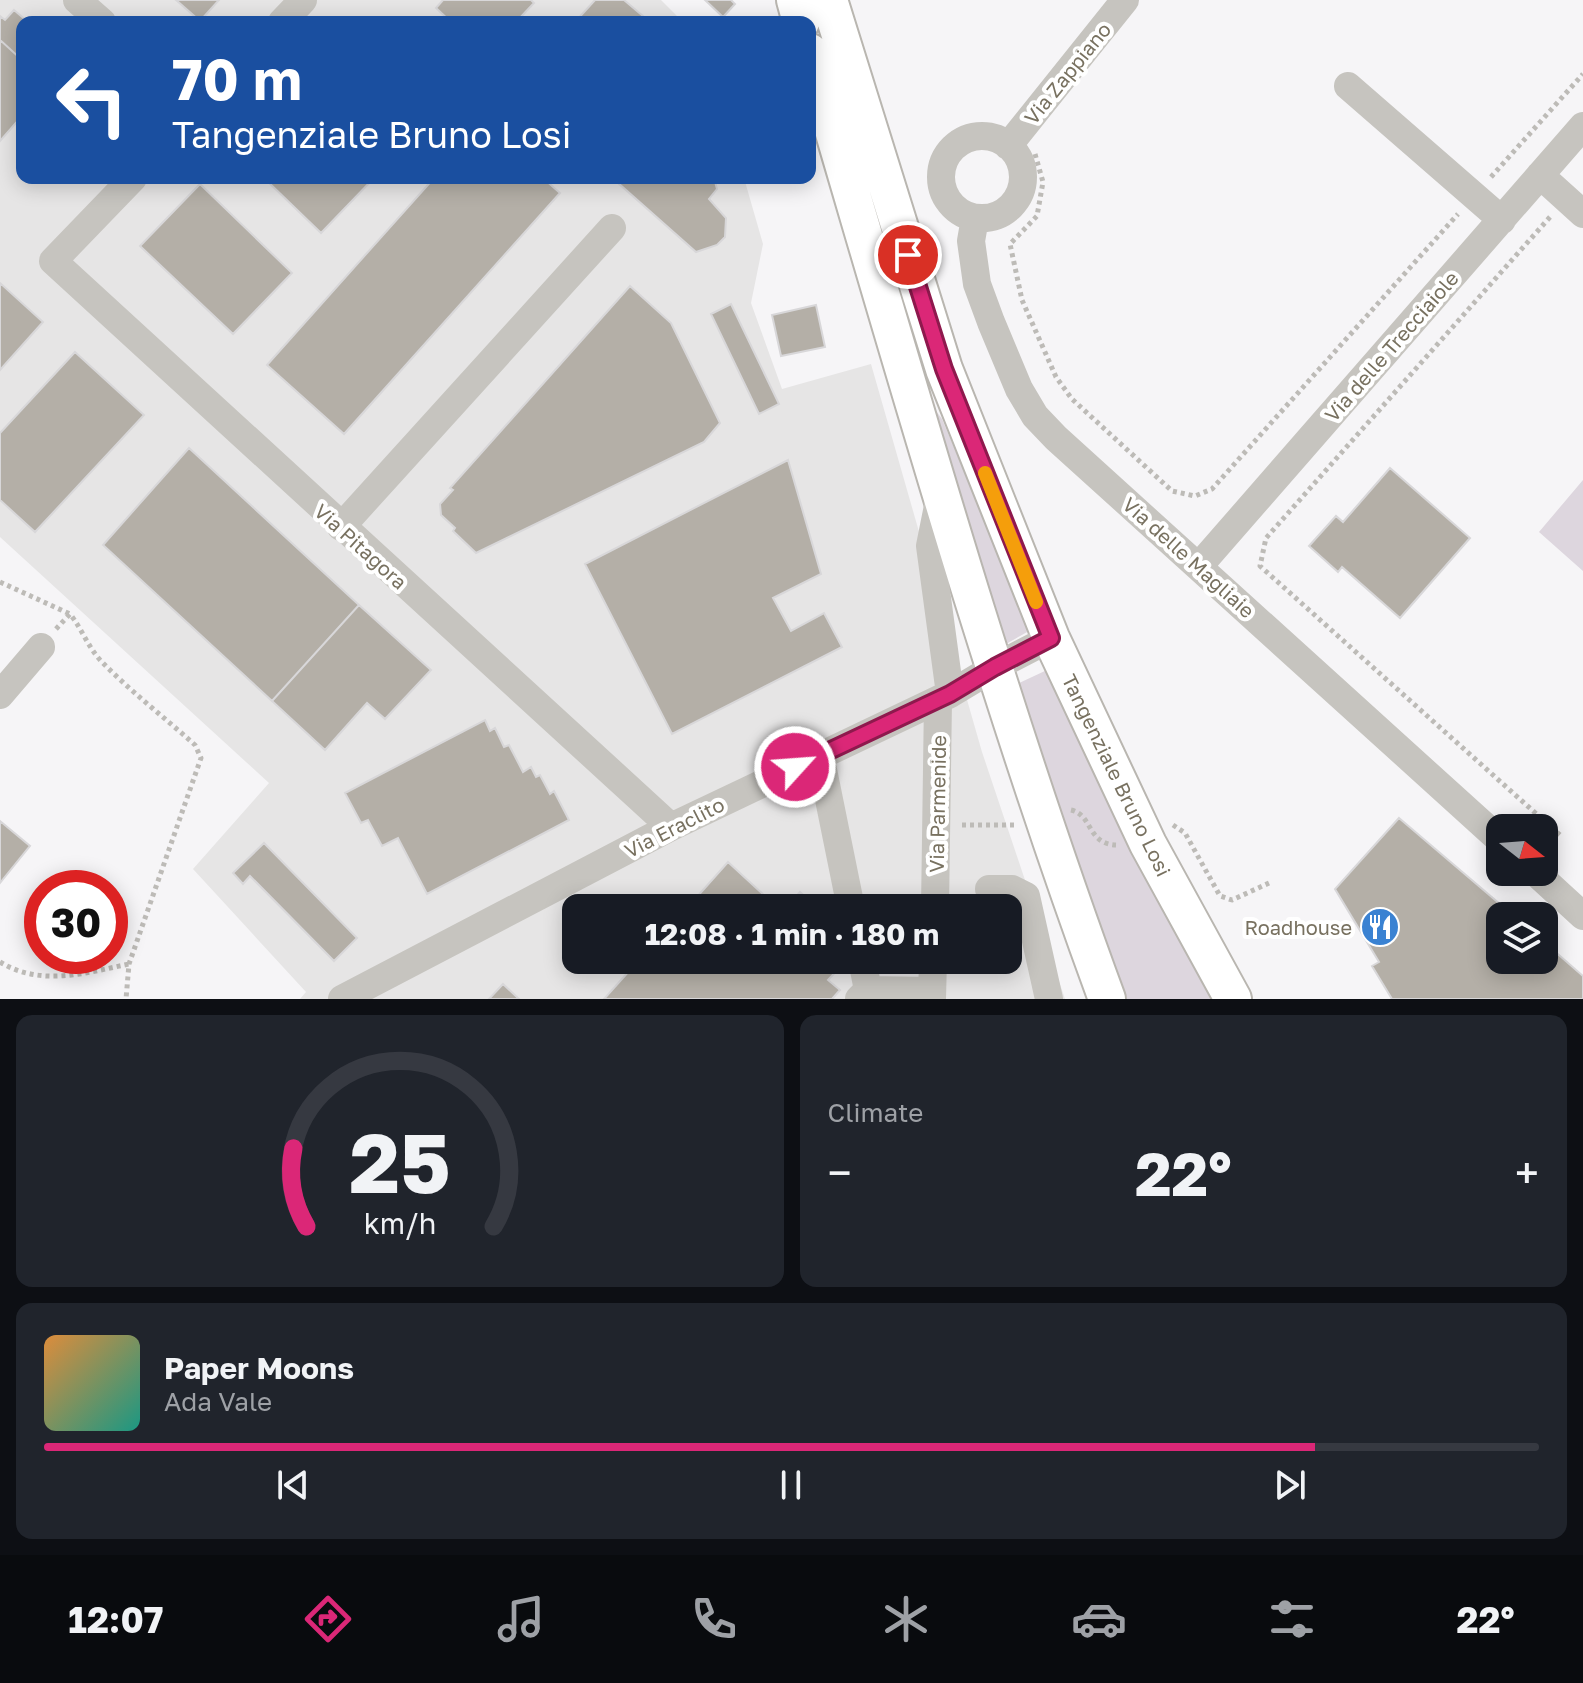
<!DOCTYPE html>
<html lang="en">
<head>
<meta charset="utf-8">
<style>
	body { margin:0; font-family:"Golos Text",sans-serif; background:#20242c; color:#f1f3f6; height:100vh; display:flex; flex-direction:column; font-size:30px; white-space:nowrap }
	* { box-sizing:border-box; margin:0 }
	p { font-size:26px; color:#9ea1a6 }
	.icon { flex:none; width:44px; height:44px; fill:none; stroke:currentColor; stroke-width:2; stroke-linecap:round; stroke-linejoin:round }
	.map { position:relative; height:999px; overflow:hidden }
	.panel { display:flex; flex-direction:column; gap:16px; padding:16px; background:#0d0f14; flex:1 }
	.panel>* { flex:none }
	.banner { position:absolute; left:16px; top:16px; width:800px; height:168px; border-radius:16px; box-shadow:0 4px 20px #0003; background:#1a4fa0; color:#fff; overflow:hidden }
	.needle { width:52px; rotate:107deg }
	.fabs { position:absolute; left:1486px; top:814px; display:grid; gap:16px }
	.fabs a { display:grid; place-items:center; width:72px; height:72px; border-radius:16px; background:#171b24; box-shadow:0 4px 20px #0003; font-size:40px }
	.speed { position:absolute; left:24px; top:870px; display:flex; gap:16px; font-size:40px; font-weight:700; text-align:center }
	.speed>* { display:grid; place-content:center; width:104px; height:104px; border-radius:50%; background:#171b24; box-shadow:0 4px 20px #0003; line-height:1 }
	.speed .limit { border:12px solid #d22; background:#fff; color:#111 }
	.pin { position:absolute; display:grid; place-items:center; width:68px; height:68px; color:#fff; margin:-34px; border:4px solid #fff; border-radius:50%; box-shadow:0 2px 8px #0007 }
	.me { position:absolute; width:88px; margin:-44px; rotate:64deg; stroke-linejoin:round; filter:drop-shadow(0 0 6px #0008) }
	.turn { display:flex; align-items:center; gap:28px; height:168px; padding:0 24px; font-size:36px }
	.turn .icon { width:104px; height:104px; stroke-width:2.5 }
	.turn b { display:block; font-size:56px; line-height:68px }
	.big { font-size:60px; font-weight:700; line-height:1.1 }
	.panel .card { flex:1; display:flex; flex-direction:column; justify-content:center; gap:12px; min-width:0; padding:0 28px; border-radius:16px; background:#20242c }
	.panel .dial { align-items:center; gap:0 }
	.dial svg { height:208px; overflow:visible; fill:none; stroke:#363941; stroke-width:7; stroke-linecap:round; text-anchor:middle }
	.dial text { fill:#f1f3f6; stroke:none }
	.song { display:flex; align-items:center; gap:24px }
	.cover { width:96px; height:96px; border-radius:12px; background:linear-gradient(135deg,hsl(30 70% 55%),hsl(170 70% 35%)) }
	.played { height:8px; border-radius:4px; background:linear-gradient(90deg,#db2777 85%,#363941 85%) }
	.keys { display:flex; justify-content:space-around; direction:ltr }
	.heat { display:flex; justify-content:space-between; align-items:center; font-size:44px; direction:ltr }
	.panel .tiles { flex:1; display:grid; gap:16px; grid-template-columns:1fr 1fr }
	.card:last-child { grid-column:span 2 }
	.trip { position:absolute; left:562px; top:894px; width:460px; height:80px; border-radius:16px; background:#171b24; box-shadow:0 4px 20px #0003; font-weight:700; line-height:80px; text-align:center }
	.dock { display:flex; height:128px; justify-content:space-around; align-items:center; background:#090b0e; color:#9ea1a6 }
	.dock .icon { width:56px; height:56px }
	.dock .active { color:#db2777 }
	.dock b { font-size:36px; color:#f1f3f6 }
	.map>svg:first-child { display:block }
	.built { fill:#e6e5e5; fill-rule:evenodd }
	.green { fill:#ddd6de }
	.building { fill:#b4afa7; stroke:#d8d7d9; stroke-width:2 }
	.lines { fill:none; stroke-linecap:round; stroke-linejoin:round }
	.major-casing { stroke:#b9b6b0; stroke-width:40 }
	.path { stroke:#bdbbb7; stroke-width:5; stroke-dasharray:4 4; stroke-linecap:butt }
	.minor { stroke:#c6c4bf; stroke-width:28 }
	.major { stroke:#fff; stroke-width:36 }
	.route-casing { stroke:#8e194d; stroke-width:20 }
	.route { stroke:#db2777; stroke-width:14 }
	.slow { stroke:#f59e0b; stroke-width:14 }
	.labels { text-anchor:middle; dominant-baseline:central; stroke-width:8; stroke-linejoin:round; paint-order:stroke }
	.street-label { font-size:20px; fill:#787160; stroke:#fff }
	.poi-label { font-size:20px; fill:#787160; stroke:#fff; text-anchor:end }
</style>
</head>
<body>
<div class="map">
<svg width="1583" height="999" viewBox="0 0 1583 999">
	<rect width="100%" height="100%" fill="#f6f5f7"/>
	<!-- built -->
	<path class="built" d="M0 0H661L683 22H22V178H744L763 244 751 303 782 389 871 364 982 752 1065 999H300L306 992 193 869 269 783 0 537ZM576 908H1008V960H576Z"/>
	<!-- green -->
	<path class="green" d="M936 411 942 419 1019 601 1029 631 1006 644 997 626 939 432Z
		M1583 480V571L1539 532Z
		M1047 670C1099 782 1153 892 1214 999H1120L1017 684Z"/>
	<!-- building -->
	<path class="building" d="M176 0H219L200 21Z
		M443 0H531L534 3 516 22H451L436 8Z
		M595 0H624L650 22H575Z
		M705 0H731L735 4 723 17Z
		M14 10 28 22H22V60L0 40V16L5 20Z
		M0 40 22 60V116L0 141Z
		M264 178H374L321 233Z
		M434 178H543L560 193 344 434 267 365Z
		M620 178H714L717 189 709 199 726 218 725 237 717 245 696 252 617 182Z
		M200 184 292 273 233 334 140 246Z
		M0 283 43 322 0 370Z
		M630 286 671 323 720 423 704 442 476 553 453 531 455 528 441 515 440 504 453 490 450 488Z
		M731 304 779 404 759 414 711 314Z
		M816 305 825 347 781 356 772 315Z
		M75 352 144 415 35 532 0 500V433Z
		M189 448 359 605 272 701 103 545Z
		M788 460 821 574 773 598 791 631 824 613 842 647 672 734 585 564Z
		M1390 468 1470 538 1400 618 1342 567 1338 572 1309 546 1336 516 1343 522Z
		M359 605 431 670 385 719 367 703 325 750 272 701Z
		M485 720 490 731 495 728 504 747 509 745 523 772 531 767 536 777 540 775 550 794 554 791 569 820 427 894 398 838 382 846 368 820 361 823 345 793Z
		M1399 818 1514 916H1500V960H1544V942L1583 976V999H1392L1372 966 1379 962 1335 889Z
		M0 821 30 846 0 883Z
		M264 843 357 938 334 961 250 876 243 884 233 873Z
		M728 862 778 908H687Z
		M800 892 814 905 818 908H786Z
		M639 960H836L842 965 828 980 840 990 832 999H604Z
		M503 984 519 999H489Z"/>
	<g class="lines">
		<!-- major casing -->
		<g class="major-casing">
			<path id="major" d="M795 0 801 22
				M829 0 944 369 1051 638 1148 844 1233 999
				M810 52C904 369 993 689 1107 999"/>
		</g>
		<!-- path -->
		<path class="path" d="M1035 154 1043 182 1037 216 1010 244 1022 300 1056 377 1072 399 1172 491 1195 496 1212 489 1458 214
			M1491 177 1583 74
			M1550 217 1266 538 1260 566 1561 836
			M0 582 70 614
			M56 629 70 614C82 629 88 647 101 661 130 691 164 717 195 745L201 758 129 964 126 999
			M1071 810C1093 815 1087 844 1116 845
			M962 825H1016
			M1173 825 1185 833 1220 896 1232 900 1269 883
			M0 962C41 987 85 973 129 964"/>
		<!-- minor -->
		<path class="minor" d="M77 0 102 22
			M282 22 303 0
			M1348 86 1502 220
			M941 177a41 41 0 1 1 82 0a41 41 0 1 1-82 0Z
			M1008 146 1125 0
			M1540 175 1583 214
			M133 178 53 261 671 827
			M975 218 971 241 977 284 991 322 1019 389 1035 416 1056 438 1500 840
			M940 496 930 546 950 694
			M341 527 612 228
			M1199 566 1583 126
			M0 695 41 647
			M820 755 851 908
			M1535 872 1583 916
			M989 889H1012L1026 896 1049 999
			M935 908 938 700
			M868 990 932 991
			M342 999 671 827 950 694 995 667 1051 638
			M859 999 868 990 862 960
			M932 999 933 960"/>
		<!-- major -->
		<use href="#major" class="major"/>
	</g>
	<g class="lines">
		<!-- route casing -->
		<g class="route-casing">
			<path id="route" d="M795 767 950 694 995 667 1051 638 944 369 908 255"/>
		</g>
		<!-- route -->
		<use href="#route" class="route"/>
		<!-- slow -->
		<path class="slow" d="M985 473 1036 602"/>
	</g>
	<!-- icons -->
	<defs>
		<g id="restaurant-disc" transform="scale(2)"><circle r="9.5" fill="#3a82d2" stroke="#fff"/><path d="M-5-6h1v4h1v-4h1v4h1v-4h1v5L-1.5 .5V6h-2V.5L-5-1ZM5-6V6H3V1.5H1.5Q1.5-4 5-6Z" fill="#fff"/></g>
	</defs>
	<g fill-rule="evenodd">
		<use href="#restaurant-disc" x="1380" y="927"/>
	</g>
	<g class="labels">
		<!-- street labels -->
		<g class="street-label">
			<text transform="translate(1067 73) rotate(-51)">Via Zappiano</text>
			<text transform="translate(1391 346) rotate(-49)">Via delle Trecciaiole</text>
			<text transform="translate(361 546) rotate(42)">Via Pitagora</text>
			<text transform="translate(1189 557) rotate(42)">Via delle Magliaie</text>
			<text transform="translate(1117 775) rotate(64)">Tangenziale Bruno Losi</text>
			<text transform="translate(937 804) rotate(-89)">Via Parmenide</text>
			<text transform="translate(674 827) rotate(-27)">Via Eraclito</text>
		</g>
		<!-- poi labels -->
		<g class="poi-label">
			<text x="1352" y="927">Roadhouse</text>
		</g>
	</g>
</svg>
<div class="fabs">
<a><svg class="needle" viewBox="-14 -14 28 28"><path d="M0-13l5 13h-10z" fill="#e53935"/><path d="M0 13l5-13h-10z" fill="#9ea1a6"/></svg></a>
<a><svg class="icon" aria-label="layers" viewBox="0 0 24 24"><path d="M12 4l9 5-9 5-9-5zM3 14l9 5 9-5"/></svg></a>
</div>
<div class="speed"><div class="limit">30</div></div>
<div class="pin" style="left:908px;top:255px;background:#d93025"><svg class="icon" aria-label="arrive" viewBox="0 0 24 24"><path d="M6 21V4h12l-3 4 3 4H6"/></svg></div>
<svg class="me" style="left:795px;top:767px" viewBox="-20 -20 40 40"><circle r="17" fill="#db2777" stroke="#fff" stroke-width="3"/><path d="M0-11L8 9 0 5-8 9z" fill="#fff"/></svg>
<div class="trip">12:08 · 1 min · 180 m</div>
<div class="banner">
<div class="turn"><svg class="icon" aria-label="left" viewBox="0 0 24 24"><path d="M17 20v-9H6M10 6l-5 5 5 5"/></svg><div><b>70 m</b>Tangenziale Bruno Losi</div></div>
</div>
</div>
<section class="panel">
<div class="tiles">
<div class="card dial"><svg viewBox="0 0 100 80">
<path d="M14 69A42 42 0 1 1 86 69"/>
<path d="M14 69A42 42 0 0 1 9 39" stroke="#db2777"/>
<text x="50" y="56" font-size="32" font-weight="700">25</text>
<text x="50" y="72" font-size="11">km/h</text>
</svg></div>
<div class="card"><p>Climate</p>
<div class="heat"><a>−</a><b class="big">22°</b><a>+</a></div>
</div>
<div class="card">
<div class="song"><i class="cover"></i><div><b>Paper Moons</b><p>Ada Vale</p></div></div>
<div class="played"></div>
<div class="keys"><svg class="icon" aria-label="previous" viewBox="0 0 24 24"><path d="M18 5L8 12l10 7zM5 5v14"/></svg><svg class="icon" aria-label="pause" viewBox="0 0 24 24"><path d="M8 5v14M16 5v14"/></svg><svg class="icon" aria-label="next" viewBox="0 0 24 24"><path d="M6 5l10 7-10 7zM19 5v14"/></svg></div>
</div>
</div>
</section>
<nav class="dock">
<b>12:07</b>
<svg class="icon active" aria-label="directions" viewBox="0 0 24 24"><path d="M12 3l9 9-9 9-9-9zM9 14v-3h6M13 9l2 2-2 2"/></svg>
<svg class="icon" aria-label="music" viewBox="0 0 24 24"><path d="M9 18V5l10-2v13"/><circle cx="6" cy="18" r="3"/><circle cx="16" cy="16" r="3"/></svg>
<svg class="icon" aria-label="phone" viewBox="0 0 24 24"><path d="M5 4h4l2 5-3 2q2 4 5 5l2-3 5 2v4C11 20 4 13 5 4z"/></svg>
<svg class="icon" aria-label="climate" viewBox="0 0 24 24"><path d="M12 3v18M4 7l16 10M4 17L20 7"/></svg>
<svg class="icon" aria-label="car" viewBox="0 0 24 24"><path d="M5 17H2v-5l4-1 3-4h7l3 4 3 1v5h-3M9 17h6M6 11h13"/><circle cx="7" cy="17" r="2"/><circle cx="17" cy="17" r="2"/></svg>
<svg class="icon" aria-label="filters" viewBox="0 0 24 24"><path d="M4 7h16M4 17h16"/><circle cx="9" cy="7" r="2"/><circle cx="15" cy="17" r="2"/></svg>
<b>22°</b>
</nav>
</body>
</html>
